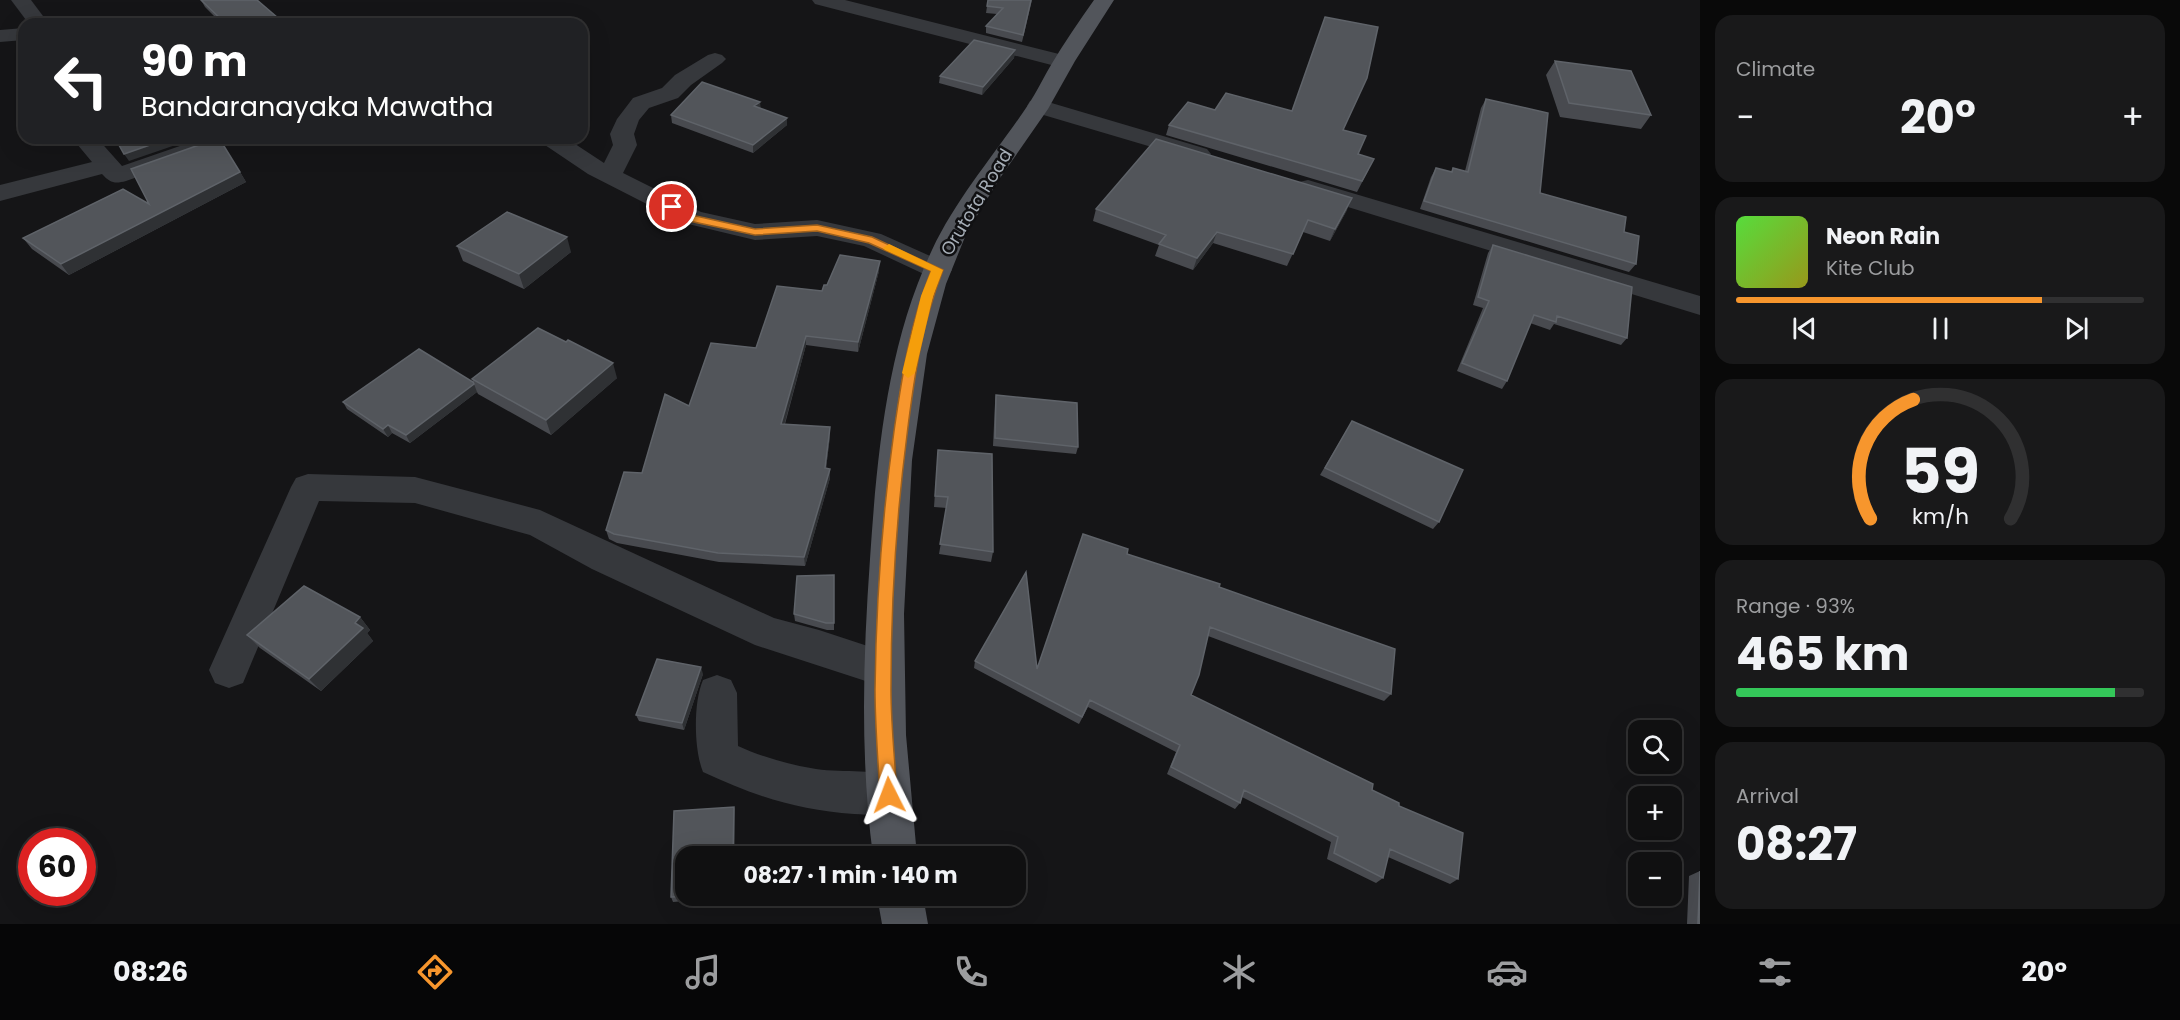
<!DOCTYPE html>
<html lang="en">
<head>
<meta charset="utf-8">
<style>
	body { margin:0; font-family:Poppins,sans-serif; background:#19191a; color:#f1f3f6; height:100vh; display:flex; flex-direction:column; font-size:22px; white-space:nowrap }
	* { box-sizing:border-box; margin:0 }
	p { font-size:20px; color:#9c9d9f }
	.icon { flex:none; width:33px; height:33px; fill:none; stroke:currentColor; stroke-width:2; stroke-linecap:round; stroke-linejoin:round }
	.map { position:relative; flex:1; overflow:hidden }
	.details { display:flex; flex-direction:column; gap:15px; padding:15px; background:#090909; width:480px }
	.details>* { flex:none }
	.hud { position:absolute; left:18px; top:18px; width:570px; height:126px; border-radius:18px; box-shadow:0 6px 24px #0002,0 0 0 2px #303031; background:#202124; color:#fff; overflow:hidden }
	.buttons { position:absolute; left:1628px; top:720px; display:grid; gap:12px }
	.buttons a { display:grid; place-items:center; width:54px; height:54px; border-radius:12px; background:#101011; box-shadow:0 6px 24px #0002,0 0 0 2px #303031; font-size:30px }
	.speed { position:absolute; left:18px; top:828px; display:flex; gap:12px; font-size:30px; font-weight:700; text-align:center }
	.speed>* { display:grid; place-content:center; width:78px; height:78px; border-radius:50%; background:#101011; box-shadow:0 6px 24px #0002,0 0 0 2px #303031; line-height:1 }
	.speed .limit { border:9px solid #d22; background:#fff; color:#111 }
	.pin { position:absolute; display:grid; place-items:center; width:51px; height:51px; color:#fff; margin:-26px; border:3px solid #fff; border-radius:50%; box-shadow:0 2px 6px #0007 }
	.me { position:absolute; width:66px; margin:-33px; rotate:357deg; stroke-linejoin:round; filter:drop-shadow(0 0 4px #0008) }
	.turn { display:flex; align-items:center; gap:21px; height:126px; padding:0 24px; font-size:27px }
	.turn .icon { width:78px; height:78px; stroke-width:2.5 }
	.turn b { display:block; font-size:42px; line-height:51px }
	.big { font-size:45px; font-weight:700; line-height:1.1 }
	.details .widget { flex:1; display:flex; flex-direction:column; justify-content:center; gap:9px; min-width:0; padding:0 21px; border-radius:18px; background:#19191a }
	.details .dial { align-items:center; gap:0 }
	.dial svg { height:156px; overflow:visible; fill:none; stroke:#303031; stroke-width:7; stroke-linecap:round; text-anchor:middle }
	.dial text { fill:#f1f3f6; stroke:none }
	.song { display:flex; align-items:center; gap:18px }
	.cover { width:72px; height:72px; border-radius:9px; background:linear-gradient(135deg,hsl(110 70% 55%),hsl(60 70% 35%)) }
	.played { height:6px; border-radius:3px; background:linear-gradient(90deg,#f7962d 75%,#303031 75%) }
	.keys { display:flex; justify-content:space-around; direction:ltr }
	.heat { display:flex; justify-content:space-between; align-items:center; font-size:33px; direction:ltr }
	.charge { height:9px; border-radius:4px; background:linear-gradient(90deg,#34c759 93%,#303031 0) }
	.trip { position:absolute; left:675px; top:846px; width:351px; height:60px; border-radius:18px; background:#101011; box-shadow:0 6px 24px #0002,0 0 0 2px #303031; font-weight:700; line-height:60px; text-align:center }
	.tabs { display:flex; height:96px; justify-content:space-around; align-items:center; background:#060607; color:#9c9d9f }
	.tabs .icon { width:42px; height:42px }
	.tabs .on { color:#f7962d }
	.tabs b { font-size:27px; color:#f1f3f6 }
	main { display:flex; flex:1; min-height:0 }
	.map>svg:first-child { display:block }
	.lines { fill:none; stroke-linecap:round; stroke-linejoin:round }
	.street { fill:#36383c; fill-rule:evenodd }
	.primary { fill:#52555b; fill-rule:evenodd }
	.wall { fill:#484a4f }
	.shaded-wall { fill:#2f3134 }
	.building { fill:#52555a; stroke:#5f6369; stroke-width:1.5 }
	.route { fill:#f7962d; stroke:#a1621d; stroke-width:1.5 }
	.slow { fill:#f59e0b }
	.labels { text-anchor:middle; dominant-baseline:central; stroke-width:5; stroke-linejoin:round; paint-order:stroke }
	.street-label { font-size:18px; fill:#a6aeb7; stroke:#101012 }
</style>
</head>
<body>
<main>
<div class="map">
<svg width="1700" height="924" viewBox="0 0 1700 924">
	<rect width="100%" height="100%" fill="#151517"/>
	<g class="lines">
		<!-- street -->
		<path class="street" d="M11 0H31L49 24H29Z
			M812 0H845L1071 57 1074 62 1071 67 1063 68 815 4Z
			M24 28V40L0 42V30Z
			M715 53 722 55 726 59 722 63 691 85 678 98 649 108 639 120 634 134 637 145 623 173 701 212 755 224 817 220 881 234 948 264 952 270 948 276 938 279 928 276 864 246 817 236 755 240 684 223 588 174 542 143 538 138H566L604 163 613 145 610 134 617 119 633 98 662 88 675 75 708 55Z
			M1038 99 1207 149 1211 154 1207 159 1199 161 1030 111 1027 106 1030 101Z
			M72 138H97L122 166 203 138H238L234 143 126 181C115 184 110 183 102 174L0 201V185L92 162Z
			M1308 180 1700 296V315L1299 192 1296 187 1299 182Z
			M308 474 415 477 540 510 774 618 819 630 898 656 904 669 898 682 884 687 755 645 592 569 530 535 415 503 319 501 243 683 229 688 215 683 209 670 291 487 296 478Z
			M717 675 731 680 737 693 738 746C762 757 790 765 816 769 845 773 876 768 904 780L910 795 904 810C887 817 873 815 854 814 798 810 754 796 703 772 694 750 693 703 703 680Z"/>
		<!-- primary -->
		<path class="primary" d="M1094 0H1114L1075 61 1048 109 1000 178 967 232 946 284 927 354 912 460 904 614 906 735 917 856H873C860 758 863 657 870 559 877 455 887 345 932 250 957 197 996 153 1028 105 1037 92 1043 78 1051 65 1064 43 1079 21 1094 0Z
			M877 896H923L928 924H882Z"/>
	</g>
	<!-- wall -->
	<path class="wall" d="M201 0 285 24H222L205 7Z
		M988 0H1032L1022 42 986 33V26L997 14 986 13Z
		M1015 50 1014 58 982 95 939 83 940 76Z
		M1555 61 1651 115 1641 129 1560 117 1546 75Z
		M1486 99 1540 193 1624 232 1636 264 1629 272 1420 209 1431 177 1436 168 1451 172 1453 168 1465 171 1481 108Z
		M761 109 787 118V125L753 153 672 123 671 115Z
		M1215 110 1344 130 1358 154 1369 169 1357 192 1166 135 1169 125Z
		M240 172 246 182 69 275 32 249 23 238 149 204Z
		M1096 209 1347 210 1330 241 1303 232 1287 266 1213 243 1193 270 1155 256 1159 245 1093 221Z
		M1493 245 1627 338 1621 345 1554 324 1550 330 1530 323 1507 381 1502 389 1457 371 1483 308 1473 305 1488 253Z
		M457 246 571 252 524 289 463 261Z
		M879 271 858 352 806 345 785 424 830 427V436L826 469H830V478L805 566 719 562 617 543 609 539 606 530 642 473 689 406 822 291 827 285Z
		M617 378 551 435 478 394 477 392 410 443 392 433 388 437 347 409 343 402 473 382 472 379Z
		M996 395 1078 447 1076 454 993 446 995 403Z
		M1352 421 1439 522 1433 529 1320 475Z
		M938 450 993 552 991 562 939 554 947 508 934 507Z
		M1127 554 1219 587 1391 694 1384 701 1208 636 1191 695 1372 790 1399 806 1458 879 1450 884 1388 857 1383 878 1376 883 1327 859 1331 842 1242 797 1240 803 1235 809 1167 774 1176 752 1088 707 1079 724 974 668 975 661 1037 669Z
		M834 575V630H827L795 621 794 614Z
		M360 617 370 630 367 633 373 641 321 691 260 648 247 635Z
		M703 674 684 730 639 721 636 715Z
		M734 807 735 812V856H686V896H735V897L673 902 671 897 674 811Z
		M1700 871V924H1687L1689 876Z"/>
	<!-- shaded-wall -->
	<path class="shaded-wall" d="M1015 50 1014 58 982 95 983 87Z
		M760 102 761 110 754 106Z
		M787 118V125L753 153V145Z
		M170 138H196L129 161 124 154Z
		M240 172 246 182 69 275 61 264Z
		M1352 198 1347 210 1330 241 1335 229Z
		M1217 232 1213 243 1193 270 1197 258Z
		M567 237 571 252 524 289 519 274Z
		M880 261 879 271 858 352V342Z
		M806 336V345L782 433 781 424Z
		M613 363 617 378 551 435 546 420Z
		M474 384 477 392 410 443 406 435Z
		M388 425 392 433 388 437 383 429Z
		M830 427V436L825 477V468Z
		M830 469V478L805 566 804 557Z
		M360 617 370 630 367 633 373 641 321 691 309 679 355 623Z
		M701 667 703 674 684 730 682 723Z
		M734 807 735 812V856H733Z"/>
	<!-- building -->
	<path class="building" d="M201 0H257L285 24H226Z
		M988 0H1031L1023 35 986 26 1003 8 987 6Z
		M1325 17 1378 27 1367 78 1343 130 1366 136 1358 154 1374 159 1362 181 1169 125 1188 102 1215 110 1226 93 1292 111Z
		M974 40 1015 50 983 87 940 76Z
		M1555 61 1631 71 1651 115 1569 103Z
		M702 82 760 102 754 106 787 118 753 145 671 115Z
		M1486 99 1548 113 1540 193 1626 217 1624 232 1639 236 1636 264 1424 201 1436 168 1452 172 1453 168 1468 172Z
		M115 138H170L124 154Z
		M219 138 240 172 61 264 23 238 123 189 149 204 131 169Z
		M1156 139 1352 198 1335 229 1308 220 1293 254 1217 232 1197 258 1159 244 1166 235 1096 209Z
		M507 212 567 237 519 274 457 246Z
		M1493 245 1632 287 1627 338 1557 316 1556 322 1534 315 1507 381 1462 363 1489 301 1478 297Z
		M840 255 880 261 858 342 806 336 781 424 830 427 825 468 830 469 804 557 718 553 614 534 606 530 624 472 642 473 665 394 689 406 711 343 756 348 777 286 822 291 824 285H827Z
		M538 328 566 342 568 340 613 363 546 420 472 379Z
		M419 349 473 382 474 384 406 435 388 425 383 429 343 402Z
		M996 395 1077 403 1078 447 995 438Z
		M1352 421 1463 470 1439 522 1325 468Z
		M938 450 992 454 993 552 940 544 948 497 935 496Z
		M1083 534 1128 549 1127 554 1220 584 1219 587 1395 649 1391 694 1210 627 1199 675 1191 695 1373 784 1372 790 1399 803V806L1463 833 1458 879 1390 849 1383 878 1334 853 1338 837 1244 790 1240 803 1171 767 1180 745 1090 700 1082 717 975 661 1026 572 1037 669Z
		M834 575V623H826L794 614 797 576Z
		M304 586 360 617 355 623 363 628 309 679 247 635Z
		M657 659 701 667 682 723 636 715Z
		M734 807 733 856H686V896H697L671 897 674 811Z
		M1700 871V924H1698Z"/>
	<!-- route -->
	<path class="route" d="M672 204 696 216 755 229 817 225 872 237 943 270C922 323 914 378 907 435 896 519 891 605 891 690 891 725 895 760 897 795L895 801 889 804 882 801 880 795C878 760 875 725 875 690 876 603 882 517 894 431 902 376 910 323 931 271L869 243 817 231 755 235 689 221 668 210V205Z"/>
	<!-- slow -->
	<path class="slow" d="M889 244 943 270 933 296 915 373 908 378 902 373 921 296 931 271 885 250 883 248Z"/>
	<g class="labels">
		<!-- street labels -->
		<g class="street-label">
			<text transform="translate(976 202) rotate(-59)">Orutota Road</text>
		</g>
	</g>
</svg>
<div class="buttons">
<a><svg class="icon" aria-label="search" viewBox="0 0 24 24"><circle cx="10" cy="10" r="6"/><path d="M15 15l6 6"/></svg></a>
<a>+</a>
<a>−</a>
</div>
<div class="speed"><div class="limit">60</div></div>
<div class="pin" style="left:672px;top:207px;background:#d93025"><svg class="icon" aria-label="arrive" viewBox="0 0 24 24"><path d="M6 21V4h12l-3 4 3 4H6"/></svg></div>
<svg class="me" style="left:889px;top:795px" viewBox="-20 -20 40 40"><path d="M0-17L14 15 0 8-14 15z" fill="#f7962d" stroke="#fff" stroke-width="4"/></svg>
<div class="trip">08:27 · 1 min · 140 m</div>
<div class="hud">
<div class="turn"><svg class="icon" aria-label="left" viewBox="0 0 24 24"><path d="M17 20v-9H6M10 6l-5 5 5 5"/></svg><div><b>90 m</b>Bandaranayaka Mawatha</div></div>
</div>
</div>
<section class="details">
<div class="widget"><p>Climate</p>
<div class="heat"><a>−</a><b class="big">20°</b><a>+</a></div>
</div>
<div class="widget">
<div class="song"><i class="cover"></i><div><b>Neon Rain</b><p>Kite Club</p></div></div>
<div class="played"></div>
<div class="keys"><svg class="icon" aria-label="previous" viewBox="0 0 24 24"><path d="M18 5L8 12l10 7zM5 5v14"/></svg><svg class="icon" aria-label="pause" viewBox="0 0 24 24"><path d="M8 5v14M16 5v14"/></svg><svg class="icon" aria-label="next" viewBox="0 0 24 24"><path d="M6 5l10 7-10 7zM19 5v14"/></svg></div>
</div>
<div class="widget dial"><svg viewBox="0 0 100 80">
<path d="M14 69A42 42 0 1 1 86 69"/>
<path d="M14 69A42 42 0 0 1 36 8" stroke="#f7962d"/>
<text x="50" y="56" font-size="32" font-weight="700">59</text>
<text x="50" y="72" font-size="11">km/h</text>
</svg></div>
<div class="widget"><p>Range · 93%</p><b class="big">465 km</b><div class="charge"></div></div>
<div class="widget"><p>Arrival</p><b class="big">08:27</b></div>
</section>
</main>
<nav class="tabs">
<b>08:26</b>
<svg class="icon on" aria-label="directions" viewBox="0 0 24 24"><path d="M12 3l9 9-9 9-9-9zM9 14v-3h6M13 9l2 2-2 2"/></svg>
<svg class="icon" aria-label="music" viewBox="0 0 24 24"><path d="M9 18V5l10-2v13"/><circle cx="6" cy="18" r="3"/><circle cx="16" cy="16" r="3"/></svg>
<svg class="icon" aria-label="phone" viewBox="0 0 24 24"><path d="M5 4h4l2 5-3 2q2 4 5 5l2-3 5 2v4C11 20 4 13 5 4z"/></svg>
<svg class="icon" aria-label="climate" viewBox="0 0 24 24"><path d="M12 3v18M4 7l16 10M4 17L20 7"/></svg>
<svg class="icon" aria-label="car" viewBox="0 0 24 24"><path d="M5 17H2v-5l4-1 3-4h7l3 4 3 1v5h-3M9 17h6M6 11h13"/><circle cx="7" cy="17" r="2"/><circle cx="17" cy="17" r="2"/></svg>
<svg class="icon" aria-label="filters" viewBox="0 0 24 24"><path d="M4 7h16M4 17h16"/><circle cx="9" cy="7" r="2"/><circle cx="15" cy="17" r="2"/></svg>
<b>20°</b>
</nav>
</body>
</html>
